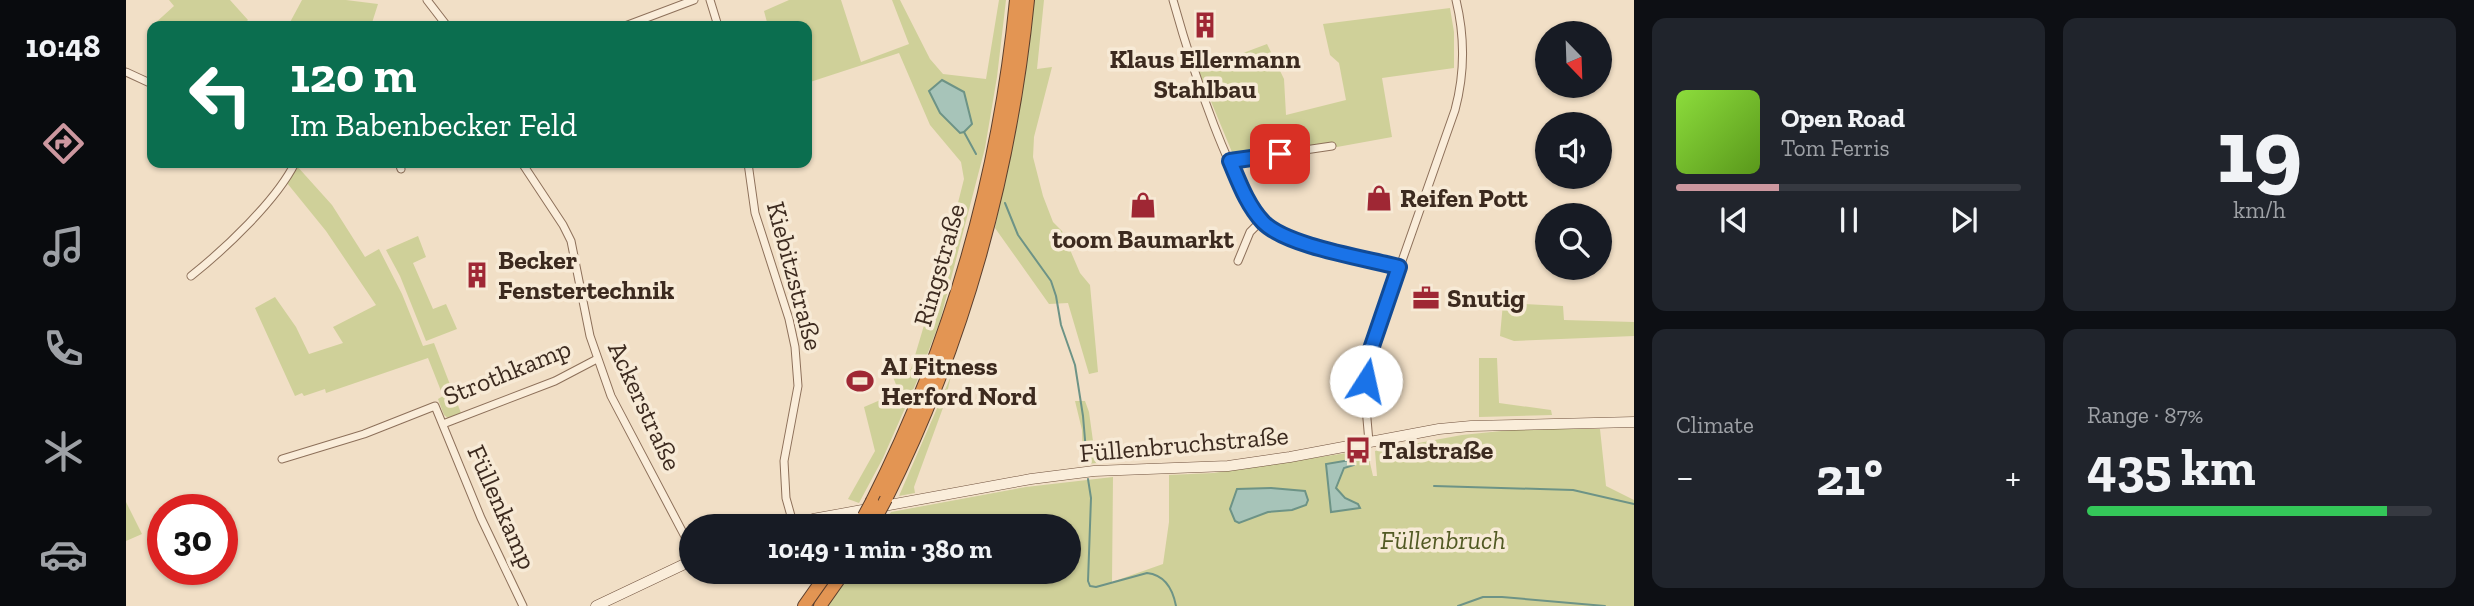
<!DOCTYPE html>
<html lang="en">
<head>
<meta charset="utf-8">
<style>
	body { margin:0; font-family:"Zilla Slab",serif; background:#20242c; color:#f1f3f6; height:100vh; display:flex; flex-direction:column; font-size:26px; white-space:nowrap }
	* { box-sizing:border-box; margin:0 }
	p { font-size:23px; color:#9ea1a6 }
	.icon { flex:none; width:38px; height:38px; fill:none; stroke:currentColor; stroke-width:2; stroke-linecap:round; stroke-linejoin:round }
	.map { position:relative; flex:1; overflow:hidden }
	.side { display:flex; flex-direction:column; gap:18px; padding:18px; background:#0d0f14; width:840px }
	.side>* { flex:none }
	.hud { position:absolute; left:21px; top:21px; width:665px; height:147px; border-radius:14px; box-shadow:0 2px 5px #0004; background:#0b6e4f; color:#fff; overflow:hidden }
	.needle { width:46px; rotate:157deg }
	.tools { position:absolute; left:1409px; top:21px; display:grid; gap:14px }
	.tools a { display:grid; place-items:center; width:77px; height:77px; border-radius:50%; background:#171b24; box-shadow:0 2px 5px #0004; font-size:35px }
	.speed { position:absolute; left:21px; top:494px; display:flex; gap:14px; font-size:35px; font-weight:700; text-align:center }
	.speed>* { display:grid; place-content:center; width:91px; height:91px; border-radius:50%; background:#171b24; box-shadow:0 2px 5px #0004; line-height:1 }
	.speed .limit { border:10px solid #d22; background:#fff; color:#111 }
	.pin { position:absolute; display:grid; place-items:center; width:60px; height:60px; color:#fff; margin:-30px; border-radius:14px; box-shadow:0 4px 10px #0006 }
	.me { position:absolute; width:77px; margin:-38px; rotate:10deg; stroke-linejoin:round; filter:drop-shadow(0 0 5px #0008) }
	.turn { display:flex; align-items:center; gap:24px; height:147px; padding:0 28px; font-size:32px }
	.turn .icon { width:91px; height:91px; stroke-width:2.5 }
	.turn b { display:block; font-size:49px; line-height:60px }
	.big { font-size:52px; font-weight:700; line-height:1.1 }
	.side .tile { flex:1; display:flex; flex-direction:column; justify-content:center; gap:10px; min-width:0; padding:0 24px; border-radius:14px; background:#20242c }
	.side .dial { align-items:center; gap:0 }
	.dial b { font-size:91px; line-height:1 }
	.song { display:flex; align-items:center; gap:21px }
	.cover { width:84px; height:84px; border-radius:10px; background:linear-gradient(135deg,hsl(90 70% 55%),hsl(90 70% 35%)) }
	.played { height:7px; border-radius:4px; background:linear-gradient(90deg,#cc979f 30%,#363941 30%) }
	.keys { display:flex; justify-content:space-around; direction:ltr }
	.heat { display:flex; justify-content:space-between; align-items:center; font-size:38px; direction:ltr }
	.charge { height:10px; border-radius:5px; background:linear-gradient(90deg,#34c759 87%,#363941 0) }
	.side .tiles { flex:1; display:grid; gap:18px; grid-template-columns:repeat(2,1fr) }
	.trip { position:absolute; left:553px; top:514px; width:402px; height:70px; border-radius:35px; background:#171b24; box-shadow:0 2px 5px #0004; font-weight:700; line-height:70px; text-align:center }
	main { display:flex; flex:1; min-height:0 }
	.dock { display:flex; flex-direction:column; width:126px; justify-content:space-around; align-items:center; background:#090b0e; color:#9ea1a6 }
	.dock .icon { width:49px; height:49px }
	.dock .current { color:#cc979f }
	.dock b { font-size:32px; color:#f1f3f6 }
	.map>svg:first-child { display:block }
	.green { fill:#cfd099 }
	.water { fill:#a7c4b9; stroke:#6d9386; stroke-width:2 }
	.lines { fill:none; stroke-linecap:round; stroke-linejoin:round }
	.stream { stroke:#6d9386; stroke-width:2 }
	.street-casing { stroke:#8d705a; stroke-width:9 }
	.secondary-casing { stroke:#6f513d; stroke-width:11 }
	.highway-casing { stroke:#5b3f2e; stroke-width:14 }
	.street { stroke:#faedda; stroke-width:7 }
	.secondary { stroke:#faedda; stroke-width:10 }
	.highway { stroke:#e39553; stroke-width:12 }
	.highway-bridge-casing { stroke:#5b3f2e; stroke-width:14; stroke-linecap:butt }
	.highway-bridge { stroke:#e39553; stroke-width:12 }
	.route-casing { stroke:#114b97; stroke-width:18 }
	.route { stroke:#1a73e8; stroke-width:12 }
	.labels { text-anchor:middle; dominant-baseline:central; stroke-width:7; stroke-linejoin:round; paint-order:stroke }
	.poi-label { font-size:26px; font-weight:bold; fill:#3c2a1f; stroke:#f7ead6; text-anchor:start }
	.street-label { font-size:26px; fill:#3c2a1f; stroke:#f7ead6 }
	.park-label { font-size:26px; font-style:italic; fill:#525a24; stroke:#f7ead6 }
</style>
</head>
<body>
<main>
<nav class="dock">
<b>10:48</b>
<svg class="icon current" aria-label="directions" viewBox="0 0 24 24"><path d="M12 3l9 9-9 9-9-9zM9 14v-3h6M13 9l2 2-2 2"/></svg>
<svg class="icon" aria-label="music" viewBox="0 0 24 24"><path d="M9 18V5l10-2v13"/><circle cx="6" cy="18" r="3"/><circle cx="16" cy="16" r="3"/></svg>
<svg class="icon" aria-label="phone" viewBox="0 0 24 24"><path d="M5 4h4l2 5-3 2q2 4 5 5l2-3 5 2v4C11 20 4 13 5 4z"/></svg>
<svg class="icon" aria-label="climate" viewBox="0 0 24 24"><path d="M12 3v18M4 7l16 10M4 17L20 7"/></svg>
<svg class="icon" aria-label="car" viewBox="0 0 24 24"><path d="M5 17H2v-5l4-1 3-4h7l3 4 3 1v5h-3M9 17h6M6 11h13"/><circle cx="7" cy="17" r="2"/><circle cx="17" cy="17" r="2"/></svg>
</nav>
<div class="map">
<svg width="1508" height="606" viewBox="0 0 1508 606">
	<rect width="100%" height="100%" fill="#f1dfc6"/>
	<!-- green -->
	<path class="green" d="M43 0H104L122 20 116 26H26L48 6Z
		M176 0H220L252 4 245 26H162Z
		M663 0H715L735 62 783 44 766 0H774L804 59 817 74 860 79 873 0H880L871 77 859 148 814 321 791 381 757 458 733 503 722 499 749 451 738 407 773 392 767 377 785 369 818 258 838 179 835 162 804 125 773 53 681 83V26H642L638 11Z
		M907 0H918L911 69 926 67 908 137 907 157 917 196 927 222 936 231 954 273 964 285 972 372 963 374 942 303 923 304 869 228 899 72Z
		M1324 8 1328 32V68L1256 78 1266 137 1211 147 1200 145 1108 157 1072 70 1141 44 1158 79 1160 115 1220 100 1213 63 1204 55 1197 24Z
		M170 165 206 205 239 257 253 249 276 294 297 346 308 343 335 413 322 418 318 415 312 399 317 396 302 358 200 393 199 389 178 396 176 393 169 396 129 308 149 297 170 327 183 354 217 343 207 327 250 305 200 231 161 183Z
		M292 236 300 257 287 263 307 309 320 304 331 329 300 341 274 276 260 250Z
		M1377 303 1437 306 1438 320 1508 322V336L1388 341 1374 336Z
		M1353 358H1371L1373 403 1425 410 1426 415 1353 417Z
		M825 376 818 405 788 487 789 493 773 496Z
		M949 401H959L963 412 970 463 957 465 956 430Z
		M1395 429H1474L1480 486 1508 500V606H702L725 572H943V527H755L765 512 900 487 987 477 986 582 1037 564 1043 522V475L1087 473 1241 450 1247 476H1251L1249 451 1336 435Z
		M0 502 16 534 0 541Z"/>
	<!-- water -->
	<path class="water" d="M816 80 838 92 846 124 838 132 834 133 814 113 803 91Z
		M1230 459 1228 465 1218 468 1210 488 1219 498 1232 504 1234 508 1205 512 1200 464Z
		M1145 488 1179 491 1182 500 1180 505 1166 510 1142 512 1113 523 1109 521 1104 509 1111 489Z"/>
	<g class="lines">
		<!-- stream -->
		<path class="stream" d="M838 132 850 154
			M879 203 892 235 925 281 930 296 935 325 949 365 957 416 961 463
			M962 479 965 498 962 581 964 586 970 587 1021 573C1039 575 1047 590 1050 606
			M1308 486 1447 490 1508 504
			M1332 606 1357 597H1376L1479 606"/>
		<!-- street casing -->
		<g class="street-casing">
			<path id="street" d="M301 0 321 26
				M584 0 592 26
				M1047 0C1061 50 1108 207 1150 232 1166 243 1187 246 1206 250 1228 255 1251 261 1273 267
				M499 26 568 0
				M0 72 26 84
				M1104 161 1206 146
				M273 163 275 169
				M396 163 437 225 445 241 464 336 485 396 565 548
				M622 163 629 213 663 319 669 347 672 386 658 461 660 498 667 523
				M1112 261 1124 232 1135 221
				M65 276C99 249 150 201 169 163
				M317 424 429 381 471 359
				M1243 442 1239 396 1245 349 1329 110C1339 73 1339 37 1330 0
				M156 459 238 434 309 406 355 518 397 606"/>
		</g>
		<!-- secondary casing -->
		<g class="secondary-casing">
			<path id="secondary" d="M655 527 687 519 905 479 968 471 1102 466 1164 457 1313 429 1345 426 1508 422
				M470 606 565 561"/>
		</g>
		<!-- highway casing -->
		<g class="highway-casing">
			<path id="highway" d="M760 499C838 344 885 172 902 0
				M746 501C825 345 873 174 890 0
				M732 527 738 516
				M745 527 752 514
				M678 606 702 572
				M694 606 718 572"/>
		</g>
		<!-- street -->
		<use href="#street" class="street"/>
		<!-- secondary -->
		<use href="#secondary" class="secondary"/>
		<!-- highway -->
		<use href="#highway" class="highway"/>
		<!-- highway-bridge casing -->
		<g class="highway-bridge-casing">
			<path id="highway-bridge" d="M752 514 760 499
				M738 516 746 501"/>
		</g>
		<!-- highway-bridge -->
		<use href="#highway-bridge" class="highway-bridge"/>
	</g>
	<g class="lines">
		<!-- route casing -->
		<g class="route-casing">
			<path id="route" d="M1154 154 1104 161C1113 182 1121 205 1137 222 1160 246 1238 258 1273 267L1245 349 1240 381"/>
		</g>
		<!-- route -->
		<use href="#route" class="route"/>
	</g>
	<!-- icons -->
	<defs>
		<g id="building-bare" transform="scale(2.1)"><path d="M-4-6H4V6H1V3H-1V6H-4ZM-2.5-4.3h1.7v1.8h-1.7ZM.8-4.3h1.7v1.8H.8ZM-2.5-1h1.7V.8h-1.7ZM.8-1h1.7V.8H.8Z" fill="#9f2734" stroke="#f7ead6" stroke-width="2.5" paint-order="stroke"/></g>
		<g id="shop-bare" transform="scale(2.1)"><path d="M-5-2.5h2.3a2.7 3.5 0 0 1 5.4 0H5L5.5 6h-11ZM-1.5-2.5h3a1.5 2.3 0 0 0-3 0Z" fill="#9f2734" stroke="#f7ead6" stroke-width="2.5" paint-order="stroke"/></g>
		<g id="office-bare" transform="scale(2.1)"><path d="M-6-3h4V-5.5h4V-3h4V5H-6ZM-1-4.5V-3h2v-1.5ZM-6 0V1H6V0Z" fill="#9f2734" stroke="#f7ead6" stroke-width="2.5" paint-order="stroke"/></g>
		<g id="stadium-bare" transform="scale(2.1)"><path d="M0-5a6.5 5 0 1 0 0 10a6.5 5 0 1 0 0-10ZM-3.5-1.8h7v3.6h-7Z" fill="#9f2734" stroke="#f7ead6" stroke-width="2.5" paint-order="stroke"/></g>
		<g id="bus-bare" transform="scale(2.1)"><path d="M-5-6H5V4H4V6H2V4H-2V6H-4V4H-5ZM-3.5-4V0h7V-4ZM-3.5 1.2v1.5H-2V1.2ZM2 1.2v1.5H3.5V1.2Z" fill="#9f2734" stroke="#f7ead6" stroke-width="2.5" paint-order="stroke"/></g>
	</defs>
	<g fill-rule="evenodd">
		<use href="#building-bare" x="1079" y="25"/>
		<use href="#shop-bare" x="1253" y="198"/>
		<use href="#shop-bare" x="1017" y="205"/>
		<use href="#building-bare" x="351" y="275"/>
		<use href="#office-bare" x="1300" y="298"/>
		<use href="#stadium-bare" x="734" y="381"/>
		<use href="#bus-bare" x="1232" y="450"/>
	</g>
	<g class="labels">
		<!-- poi labels -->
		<g class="poi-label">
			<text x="1079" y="59" text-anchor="middle">Klaus Ellermann<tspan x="1079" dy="30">Stahlbau</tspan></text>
			<text x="1274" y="198">Reifen Pott</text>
			<text x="1017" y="239" text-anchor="middle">toom Baumarkt</text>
			<text x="372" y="260">Becker<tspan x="372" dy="30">Fenstertechnik</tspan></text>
			<text x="1321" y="298">Snutig</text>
			<text x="755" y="366">AI Fitness<tspan x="755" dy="30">Herford Nord</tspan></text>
			<text x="1253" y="450">Talstraße</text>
		</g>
		<!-- street labels -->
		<g class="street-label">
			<text transform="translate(813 265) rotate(-74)">Ringstraße</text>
			<text transform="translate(669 276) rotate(75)">Kiebitzstraße</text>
			<text transform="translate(381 372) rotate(-22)">Strothkamp</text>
			<text transform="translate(519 406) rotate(65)">Ackerstraße</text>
			<text transform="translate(1058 444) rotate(-5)">Füllenbruchstraße</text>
			<text transform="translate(376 507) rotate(66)">Füllenkamp</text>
		</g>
		<!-- park labels -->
		<g class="park-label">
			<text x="1317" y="540">Füllenbruch</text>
		</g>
	</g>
</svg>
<div class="tools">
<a><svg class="needle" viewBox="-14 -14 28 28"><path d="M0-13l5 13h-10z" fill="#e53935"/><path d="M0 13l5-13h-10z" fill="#9ea1a6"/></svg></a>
<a><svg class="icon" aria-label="sound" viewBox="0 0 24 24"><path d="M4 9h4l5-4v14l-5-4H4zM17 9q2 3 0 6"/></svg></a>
<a><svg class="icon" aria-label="search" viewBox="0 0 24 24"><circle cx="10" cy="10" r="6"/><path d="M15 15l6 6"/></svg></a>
</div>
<div class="speed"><div class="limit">30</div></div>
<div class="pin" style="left:1154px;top:154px;background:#d93025"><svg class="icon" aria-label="arrive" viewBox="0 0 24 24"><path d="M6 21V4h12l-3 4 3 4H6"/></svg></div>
<svg class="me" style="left:1240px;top:381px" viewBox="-20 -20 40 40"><circle r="19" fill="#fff"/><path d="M0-13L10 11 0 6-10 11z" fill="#1a73e8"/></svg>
<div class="trip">10:49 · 1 min · 380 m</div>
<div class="hud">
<div class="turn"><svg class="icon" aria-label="left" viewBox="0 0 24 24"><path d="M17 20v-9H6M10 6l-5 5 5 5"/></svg><div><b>120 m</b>Im Babenbecker Feld</div></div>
</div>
</div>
<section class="side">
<div class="tiles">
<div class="tile">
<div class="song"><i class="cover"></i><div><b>Open Road</b><p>Tom Ferris</p></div></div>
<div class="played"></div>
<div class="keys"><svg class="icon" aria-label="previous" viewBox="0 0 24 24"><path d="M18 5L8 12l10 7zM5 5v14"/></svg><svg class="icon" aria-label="pause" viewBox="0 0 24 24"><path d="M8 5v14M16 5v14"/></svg><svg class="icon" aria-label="next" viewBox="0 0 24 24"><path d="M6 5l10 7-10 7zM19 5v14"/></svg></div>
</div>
<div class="tile dial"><b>19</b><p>km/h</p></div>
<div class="tile"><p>Climate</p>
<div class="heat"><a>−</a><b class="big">21°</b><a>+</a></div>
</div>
<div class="tile"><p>Range · 87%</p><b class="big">435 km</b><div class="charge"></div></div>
</div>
</section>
</main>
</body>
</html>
